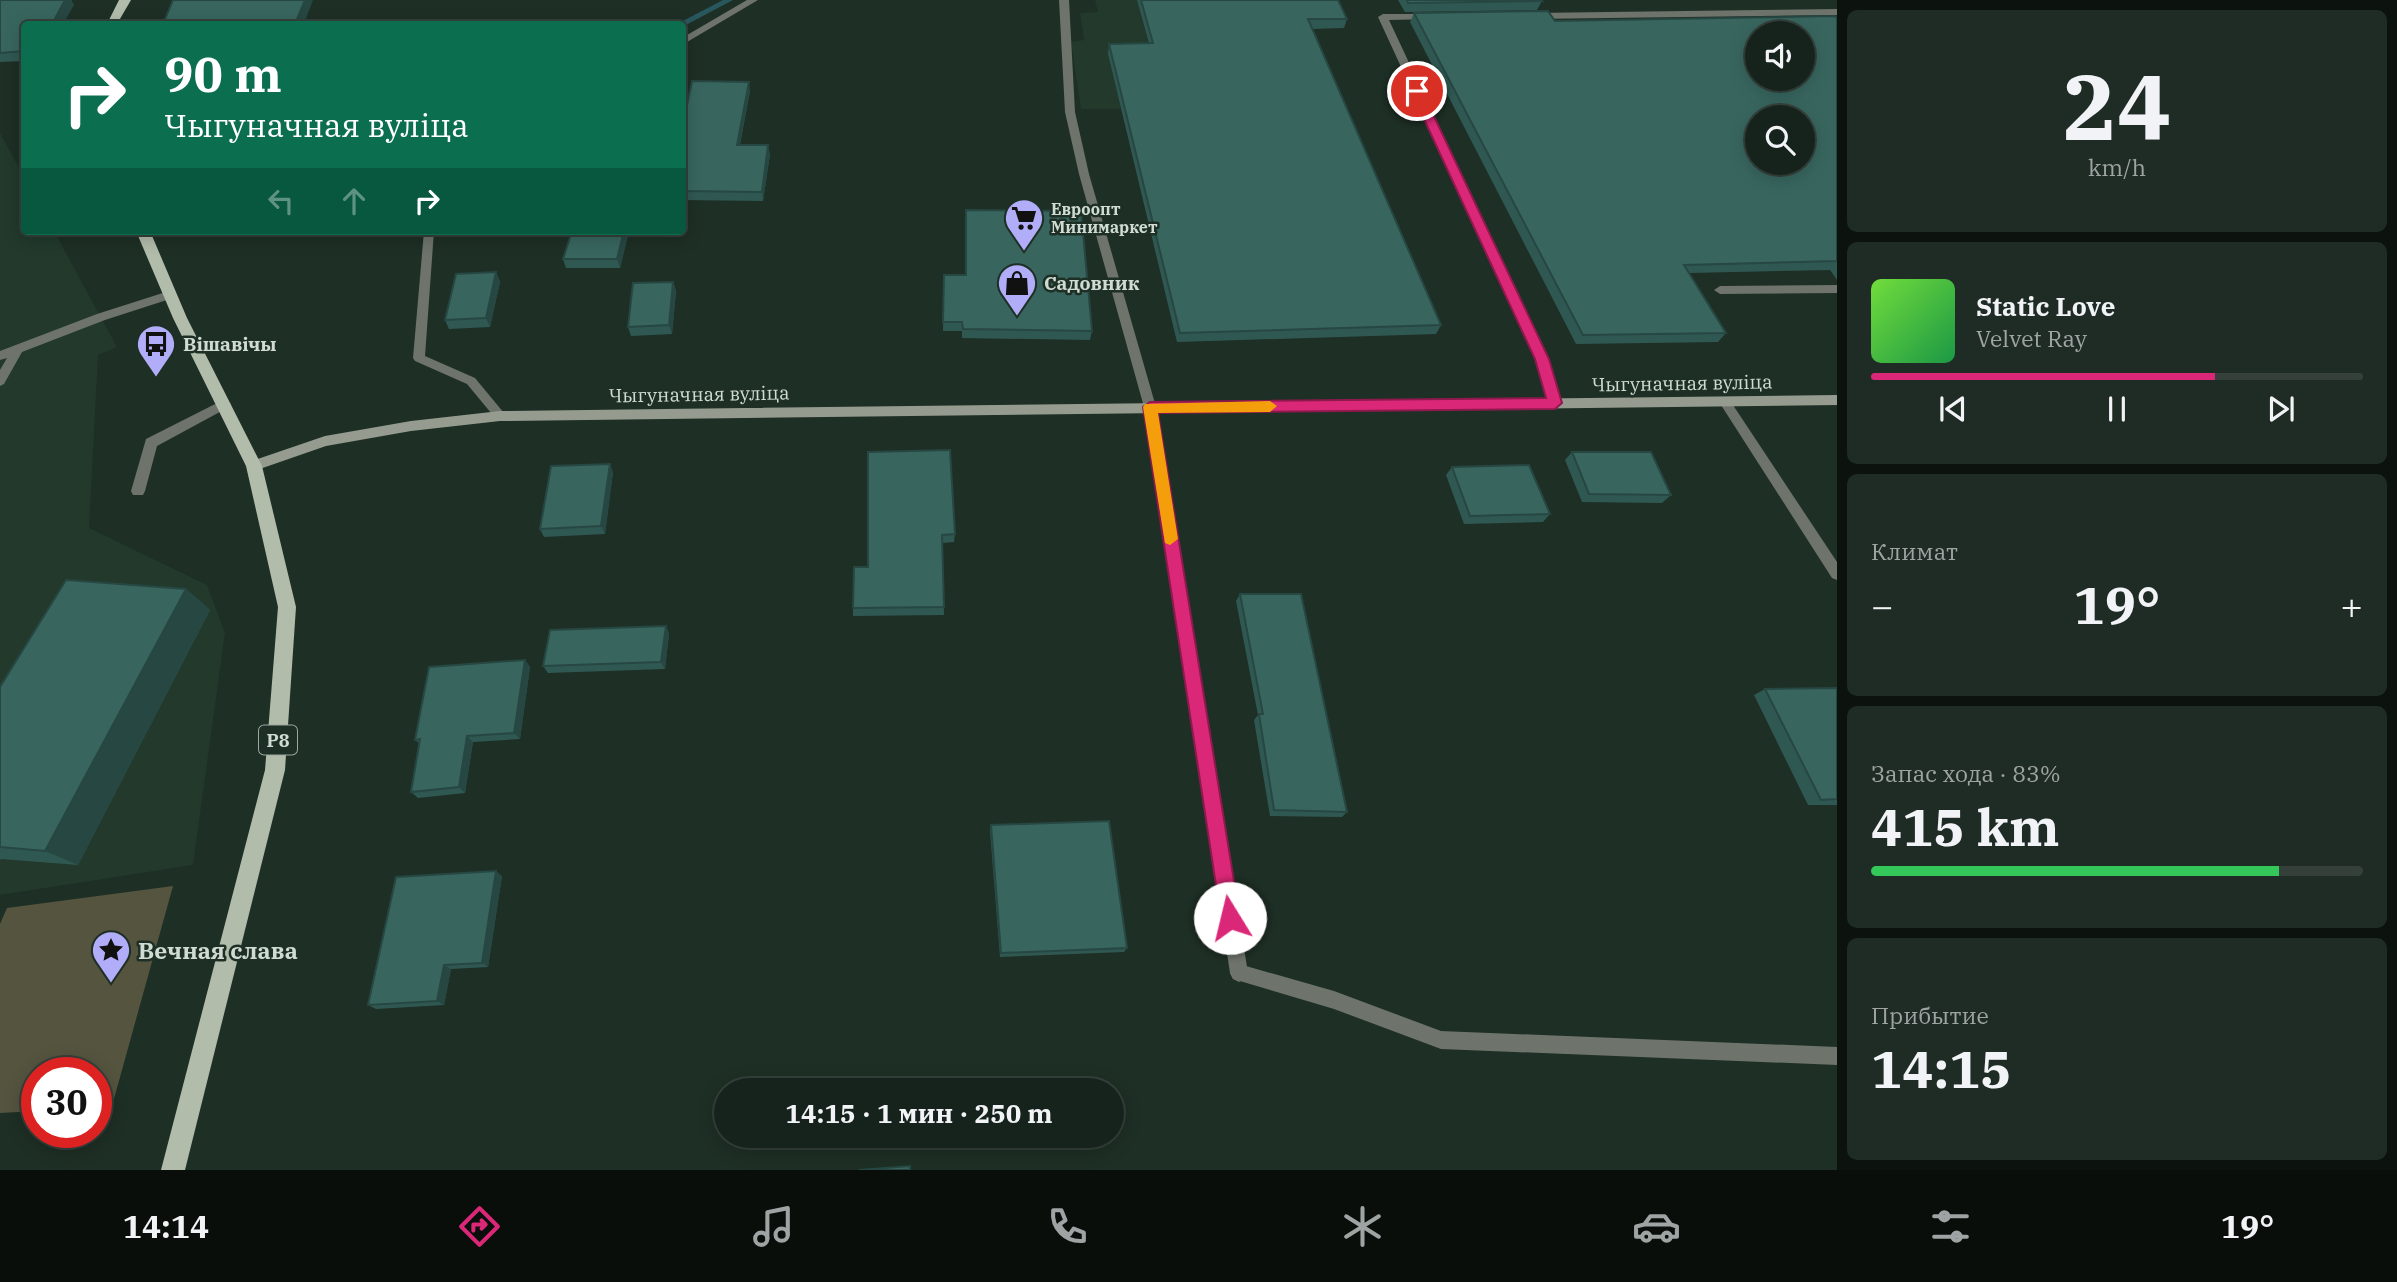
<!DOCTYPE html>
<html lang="ru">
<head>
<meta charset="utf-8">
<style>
	body { margin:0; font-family:"IBM Plex Serif",serif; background:#1f2b25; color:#f1f3f6; height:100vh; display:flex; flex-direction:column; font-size:26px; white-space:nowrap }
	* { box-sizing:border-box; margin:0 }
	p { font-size:23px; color:#9ea4a3 }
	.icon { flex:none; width:38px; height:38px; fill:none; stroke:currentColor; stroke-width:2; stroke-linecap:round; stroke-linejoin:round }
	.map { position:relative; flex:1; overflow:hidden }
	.sheet { display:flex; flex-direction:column; gap:10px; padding:10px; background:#0c130f; width:560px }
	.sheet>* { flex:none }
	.guide { position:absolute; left:21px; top:21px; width:665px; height:214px; border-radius:7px; box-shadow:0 4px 18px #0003,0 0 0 2px #35403b; background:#0b6e4f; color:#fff; overflow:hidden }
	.fabs { position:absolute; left:1745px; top:21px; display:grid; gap:14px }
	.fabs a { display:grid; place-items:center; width:70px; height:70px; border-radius:50%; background:#16231c; box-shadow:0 4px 18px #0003,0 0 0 2px #35403b; font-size:35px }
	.speed { position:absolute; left:21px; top:1057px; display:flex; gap:14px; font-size:35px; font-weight:700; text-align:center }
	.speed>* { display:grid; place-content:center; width:91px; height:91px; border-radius:50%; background:#16231c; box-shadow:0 4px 18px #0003,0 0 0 2px #35403b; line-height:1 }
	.speed .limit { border:10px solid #d22; background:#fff; color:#111 }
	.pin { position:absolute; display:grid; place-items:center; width:60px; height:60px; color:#fff; margin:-30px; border:4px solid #fff; border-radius:50%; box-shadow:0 2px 7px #0007 }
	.me { position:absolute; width:77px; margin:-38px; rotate:351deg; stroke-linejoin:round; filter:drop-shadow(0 0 5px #0008) }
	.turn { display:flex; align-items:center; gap:24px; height:147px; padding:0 28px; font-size:32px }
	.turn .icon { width:91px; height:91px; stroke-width:2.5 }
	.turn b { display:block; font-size:49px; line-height:60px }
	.lanes { display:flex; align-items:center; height:66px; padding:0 28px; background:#0003; justify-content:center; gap:35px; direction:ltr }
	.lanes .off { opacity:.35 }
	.big { font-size:52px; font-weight:800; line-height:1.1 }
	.sheet .widget { flex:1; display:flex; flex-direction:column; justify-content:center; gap:10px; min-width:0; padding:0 24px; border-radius:10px; background:#1f2b25 }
	.sheet .dial { align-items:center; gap:0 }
	.dial b { font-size:91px; line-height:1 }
	.song { display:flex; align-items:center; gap:21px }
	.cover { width:84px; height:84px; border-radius:10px; background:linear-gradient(135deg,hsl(100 70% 55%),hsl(140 70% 35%)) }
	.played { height:7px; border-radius:4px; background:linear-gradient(90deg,#db2777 70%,#35403b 70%) }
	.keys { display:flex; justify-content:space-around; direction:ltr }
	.heat { display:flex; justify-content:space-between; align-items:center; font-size:38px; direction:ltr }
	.charge { height:10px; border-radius:5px; background:linear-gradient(90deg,#34c759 83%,#35403b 0) }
	.trip { position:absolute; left:714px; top:1078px; width:410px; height:70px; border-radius:35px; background:#16231c; box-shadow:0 4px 18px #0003,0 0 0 2px #35403b; font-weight:800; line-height:70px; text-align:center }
	.dock { display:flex; height:112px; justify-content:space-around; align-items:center; background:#090e0b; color:#9ea4a3 }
	.dock .icon { width:49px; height:49px }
	.dock .on { color:#db2777 }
	.dock b { font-size:32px; color:#f1f3f6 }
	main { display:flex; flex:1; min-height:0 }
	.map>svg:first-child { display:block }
	.built { fill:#22392c }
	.green { fill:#55543f }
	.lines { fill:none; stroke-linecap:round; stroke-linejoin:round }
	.stream { fill:#29575e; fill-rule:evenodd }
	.lane { fill:#6e736b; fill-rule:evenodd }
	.street { fill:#6e736b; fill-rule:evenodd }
	.secondary { fill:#959c8f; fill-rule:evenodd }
	.primary { fill:#b2bcab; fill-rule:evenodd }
	.wall { fill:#305852 }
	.shaded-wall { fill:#274742 }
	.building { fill:#38665f; stroke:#274742; stroke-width:2; fill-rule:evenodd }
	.route { fill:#db2777; stroke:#8e194d; stroke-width:2 }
	.slow { fill:#f59e0b }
	.labels { text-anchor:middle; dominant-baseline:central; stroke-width:5; stroke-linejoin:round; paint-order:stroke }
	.far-poi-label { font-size:16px; font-weight:bold; fill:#d0dbd4; stroke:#1e2f25; text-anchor:start }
	.shield { fill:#1e2f25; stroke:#9ba7a0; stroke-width:2 }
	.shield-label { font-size:18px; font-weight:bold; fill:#d0dbd4 }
	.poi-label { font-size:19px; font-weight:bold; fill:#d0dbd4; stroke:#1e2f25; text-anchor:start }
	.street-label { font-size:19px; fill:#d0dbd4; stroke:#1e2f25 }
	.near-poi-label { font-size:23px; font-weight:bold; fill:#d0dbd4; stroke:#1e2f25; text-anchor:start }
</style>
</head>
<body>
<main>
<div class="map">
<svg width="1837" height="1170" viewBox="0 0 1837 1170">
	<rect width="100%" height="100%" fill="#1e2f25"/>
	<!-- built -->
	<path class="built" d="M1095 0H1137L1152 53 1108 54 1121 109H1081L1071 42 1084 40 1080 13 1098 12Z
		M0 133 24 177V231H54L117 347 98 355 89 528 207 585 225 633 193 865 0 895Z"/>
	<!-- green -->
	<path class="green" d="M173 886 112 1106 96 1107V1073H37V1111L0 1113V924L7 908Z"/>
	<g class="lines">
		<!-- stream -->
		<path class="stream" d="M723 0H733L684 26 677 24Z"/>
		<!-- lane -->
		<path class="lane" d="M1059 0H1069L1075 112 1089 174 1156 407 1150 412 1144 407 1079 174 1065 112Z
			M1837 9V15L1532 19 1527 16 1532 13Z
			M1431 14 1434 15V19L1389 20 1548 359 1561 403 1559 406H1551L1549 403 1536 359 1378 17 1383 14Z
			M1837 285V293L1720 294 1714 290 1720 286Z
			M169 291 175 295 173 298 105 320 22 352 4 384 0 386V370L7 358 0 360V351L97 314Z
			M225 399 231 404 229 407 157 446 145 491 143 495H133L131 491 146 439Z
			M1239 964 1334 991 1441 1031 1837 1047V1065L1441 1049 1334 1009 1233 979 1230 973 1233 967Z"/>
		<!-- street -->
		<path class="street" d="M747 0H758L682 45V38Z
			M424 231H434L425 356 475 378 504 413 506 416 504 419H496L467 384 415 361 413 358Z
			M1725 397 1729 399 1837 562V580L1832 578 1721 405 1719 402Z
			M1150 402 1156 407 1248 973 1245 979 1239 982 1233 979 1230 973 1144 407Z"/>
		<!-- secondary -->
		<path class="secondary" d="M1837 395V405L500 421 411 431 326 446 254 471 248 466 249 462 325 436 411 421 500 411Z"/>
		<!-- primary -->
		<path class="primary" d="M119 0H131L117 24H107Z
			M136 231H150L187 318 262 466 296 607 285 770 185 1170H161L265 770 278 607 246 466 173 318Z"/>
	</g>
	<!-- wall -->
	<path class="wall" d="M0 0H71L74 5 24 24V61L0 62Z
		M1137 0H1338L1347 19 1344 28 1312 29 1441 325 1436 334 1177 342 1108 54 1109 44 1149 43Z
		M1398 0H1541L1542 1 1537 10 1405 12Z
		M1414 13 1555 21 1837 18V280L1830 270 1689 273 1726 333 1718 342 1576 344 1410 22Z
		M750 91 740 145 770 154 763 201 682 200V130Z
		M966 210 1092 331 1090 340 962 338V331H943L944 275H966Z
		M572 231H629L620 268H566L563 259Z
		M496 272 500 282 490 327 449 329 445 320Z
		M673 282 676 291 672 334 631 336 628 327Z
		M868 452 955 534 954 542 942 543 944 615 853 616V608L868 567Z
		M1572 452 1671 495 1662 503 1582 502 1565 460Z
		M1452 467 1550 514 1543 522 1464 524 1446 475Z
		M613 472 605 534 544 537 540 529Z
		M186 589 210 610 78 865 1 859 0 860V687Z
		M1240 594 1347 812 1342 817 1270 816 1254 720 1258 715 1236 601Z
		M666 626 669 634 665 669 548 673 543 666Z
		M525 660 530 667 520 739 473 742 465 793 418 798 411 792 420 744 415 740Z
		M1837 688V805H1808L1754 695 1765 689Z
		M991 825 1127 948 1124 952 1000 957 990 831Z
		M502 876 488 967 451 969 444 1005 376 1009 368 1005Z"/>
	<!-- shaded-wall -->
	<path class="shaded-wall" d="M65 0H71L74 5 63 24H52Z
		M305 0H313L304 24H295Z
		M749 82 750 91 738 154 737 145Z
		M768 145 770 154 763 201 762 192Z
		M624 231H629L620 268 617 259Z
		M496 272 500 282 490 327 486 318Z
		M673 282 676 291 672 334 669 325Z
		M610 464 613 472 605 534 601 526Z
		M186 589 210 610 78 865 45 851Z
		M666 626 669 634 665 669 661 662Z
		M525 660 530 667 520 739 514 733Z
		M467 736 473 742 465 793 459 787Z
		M496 871 502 876 488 967 482 963Z
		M444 965 451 969 444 1005 437 1001Z"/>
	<!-- building -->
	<path class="building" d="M0 0H65L52 24H24V51L0 53Z
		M173 0H305L295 24H163Z
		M1141 0H1338L1347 19H1308L1441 325 1180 333 1109 44 1153 43Z
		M1407 0H1541L1542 1 1408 3Z
		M1548 11 1555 21 1835 16 1837 18V261L1684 265 1726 333 1583 335 1414 13ZM1757 33H1802V79H1757ZM1757 117H1802V163H1757Z
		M692 81 749 82 737 145H768L762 192 682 191V130Z
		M966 210 1081 211 1092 331 963 329 962 322H943L944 275H966Z
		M572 231H624L617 259H563Z
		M496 272 486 318 445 320 456 274Z
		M673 282 669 325 628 327 633 283Z
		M950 450 955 534 942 535 944 607 853 608 854 567H868V452Z
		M1572 452H1651L1671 495 1589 494Z
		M610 464 601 526 540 529 551 466Z
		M1529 465 1550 514 1470 516 1452 467Z
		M66 580 186 589 45 851 0 847V687Z
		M1240 594H1301L1347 812 1274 810 1259 714H1263Z
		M666 626 661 662 543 666 550 630Z
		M525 660 514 733 467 736 459 787 411 792 420 739 415 740 429 667Z
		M1837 688V799L1821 800 1765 689Z
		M1109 821 1127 948 1001 953 991 825Z
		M496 871 482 963 444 965 437 1001 368 1005 396 877Z
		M910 1166V1170H859Z"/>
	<!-- route -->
	<path class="route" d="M1417 87 1422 91 1549 359 1562 403 1555 409 1158 413 1240 918 1237 925 1230 928 1223 925 1221 918 1143 407 1150 402 1546 398 1535 359 1411 91Z"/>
	<!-- slow -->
	<path class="slow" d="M1270 401 1277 406 1270 412 1158 413 1178 539 1170 545 1165 543 1143 407 1145 404Z"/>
	<!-- icons -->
	<defs>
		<g id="supermarket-pin" transform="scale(2.0125)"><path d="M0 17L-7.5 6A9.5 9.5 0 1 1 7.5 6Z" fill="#b2adf9" stroke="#1e2f25"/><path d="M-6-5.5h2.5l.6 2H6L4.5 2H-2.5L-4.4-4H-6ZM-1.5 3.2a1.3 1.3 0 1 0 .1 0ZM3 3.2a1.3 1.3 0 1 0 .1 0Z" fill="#111"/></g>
		<g id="shop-pin" transform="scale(2.0125)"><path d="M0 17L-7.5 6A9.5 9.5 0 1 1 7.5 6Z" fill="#b2adf9" stroke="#1e2f25"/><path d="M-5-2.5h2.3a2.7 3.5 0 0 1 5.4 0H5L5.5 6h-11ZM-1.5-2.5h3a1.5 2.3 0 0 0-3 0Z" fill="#111"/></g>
		<g id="bus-pin" transform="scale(2.0125)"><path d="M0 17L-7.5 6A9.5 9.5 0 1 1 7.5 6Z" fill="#b2adf9" stroke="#1e2f25"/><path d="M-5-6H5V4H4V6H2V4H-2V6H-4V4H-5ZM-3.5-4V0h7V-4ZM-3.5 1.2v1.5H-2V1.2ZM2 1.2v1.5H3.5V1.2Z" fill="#111"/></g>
		<g id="sight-pin" transform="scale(2.0125)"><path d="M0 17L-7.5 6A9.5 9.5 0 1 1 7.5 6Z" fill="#b2adf9" stroke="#1e2f25"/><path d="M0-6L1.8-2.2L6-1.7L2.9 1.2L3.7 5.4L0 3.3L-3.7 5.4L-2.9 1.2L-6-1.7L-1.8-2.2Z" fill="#111"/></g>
	</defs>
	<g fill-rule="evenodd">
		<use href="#supermarket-pin" x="1024" y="218"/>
		<use href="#shop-pin" x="1017" y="283"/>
		<use href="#bus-pin" x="156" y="344"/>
		<use href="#sight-pin" x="111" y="950"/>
	</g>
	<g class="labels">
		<!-- far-poi labels -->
		<g class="far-poi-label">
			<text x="1051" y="209">Евроопт<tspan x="1051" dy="18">Минимаркет</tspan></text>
		</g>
		<!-- shield labels -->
		<rect class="shield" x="259" y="725.5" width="38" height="29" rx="5"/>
		<g class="shield-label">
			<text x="278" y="740">Р8</text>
		</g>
		<!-- poi labels -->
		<g class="poi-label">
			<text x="1044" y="283">Садовник</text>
			<text x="183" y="344">Вішавічы</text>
		</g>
		<!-- street labels -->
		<g class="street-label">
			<text transform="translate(1682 383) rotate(-1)">Чыгуначная вуліца</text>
			<text transform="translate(699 394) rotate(-1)">Чыгуначная вуліца</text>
		</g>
		<!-- near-poi labels -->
		<g class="near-poi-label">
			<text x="138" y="950">Вечная слава</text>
		</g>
	</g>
</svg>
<div class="fabs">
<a><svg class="icon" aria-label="sound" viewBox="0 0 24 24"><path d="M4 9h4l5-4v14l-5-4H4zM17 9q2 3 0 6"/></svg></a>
<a><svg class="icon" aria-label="search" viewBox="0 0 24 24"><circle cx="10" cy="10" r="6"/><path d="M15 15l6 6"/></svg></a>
</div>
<div class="speed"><div class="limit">30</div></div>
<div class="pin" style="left:1417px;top:91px;background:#d93025"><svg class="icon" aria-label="arrive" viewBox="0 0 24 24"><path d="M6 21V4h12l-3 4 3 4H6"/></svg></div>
<svg class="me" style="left:1230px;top:918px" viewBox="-20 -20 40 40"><circle r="19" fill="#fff"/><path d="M0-13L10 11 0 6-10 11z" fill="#db2777"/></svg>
<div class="trip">14:15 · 1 мин · 250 m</div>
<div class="guide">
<div class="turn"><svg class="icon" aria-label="right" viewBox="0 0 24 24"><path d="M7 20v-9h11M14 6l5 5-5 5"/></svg><div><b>90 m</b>Чыгуначная вуліца</div></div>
<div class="lanes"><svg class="icon off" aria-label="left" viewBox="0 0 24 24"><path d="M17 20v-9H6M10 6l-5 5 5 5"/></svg><svg class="icon off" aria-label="ahead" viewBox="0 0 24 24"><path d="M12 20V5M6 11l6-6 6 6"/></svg><svg class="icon" aria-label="right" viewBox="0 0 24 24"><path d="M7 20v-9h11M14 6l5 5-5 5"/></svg></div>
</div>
</div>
<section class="sheet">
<div class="widget dial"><b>24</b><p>km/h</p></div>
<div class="widget">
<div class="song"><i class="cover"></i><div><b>Static Love</b><p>Velvet Ray</p></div></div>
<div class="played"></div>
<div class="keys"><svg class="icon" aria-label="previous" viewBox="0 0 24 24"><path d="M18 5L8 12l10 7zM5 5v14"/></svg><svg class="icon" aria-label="pause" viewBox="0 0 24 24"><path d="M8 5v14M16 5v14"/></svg><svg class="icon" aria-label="next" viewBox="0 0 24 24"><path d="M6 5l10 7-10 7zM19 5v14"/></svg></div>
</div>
<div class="widget"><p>Климат</p>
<div class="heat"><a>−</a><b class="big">19°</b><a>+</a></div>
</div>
<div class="widget"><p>Запас хода · 83%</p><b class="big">415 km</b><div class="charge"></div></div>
<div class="widget"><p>Прибытие</p><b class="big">14:15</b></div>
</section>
</main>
<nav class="dock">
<b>14:14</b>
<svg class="icon on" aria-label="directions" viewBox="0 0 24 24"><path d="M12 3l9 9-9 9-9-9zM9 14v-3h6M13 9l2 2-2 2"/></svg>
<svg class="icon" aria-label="music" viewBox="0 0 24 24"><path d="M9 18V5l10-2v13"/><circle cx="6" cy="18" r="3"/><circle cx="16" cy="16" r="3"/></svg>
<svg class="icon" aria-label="phone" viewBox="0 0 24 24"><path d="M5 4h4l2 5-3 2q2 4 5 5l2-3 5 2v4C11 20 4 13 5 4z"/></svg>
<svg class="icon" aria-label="climate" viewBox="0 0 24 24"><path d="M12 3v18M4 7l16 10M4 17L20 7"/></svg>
<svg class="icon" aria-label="car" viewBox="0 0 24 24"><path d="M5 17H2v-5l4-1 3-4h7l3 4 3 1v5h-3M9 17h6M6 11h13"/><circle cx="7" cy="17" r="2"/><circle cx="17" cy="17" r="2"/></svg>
<svg class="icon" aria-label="filters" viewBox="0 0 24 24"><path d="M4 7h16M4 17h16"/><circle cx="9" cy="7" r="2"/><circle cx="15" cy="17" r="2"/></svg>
<b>19°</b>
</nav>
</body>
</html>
